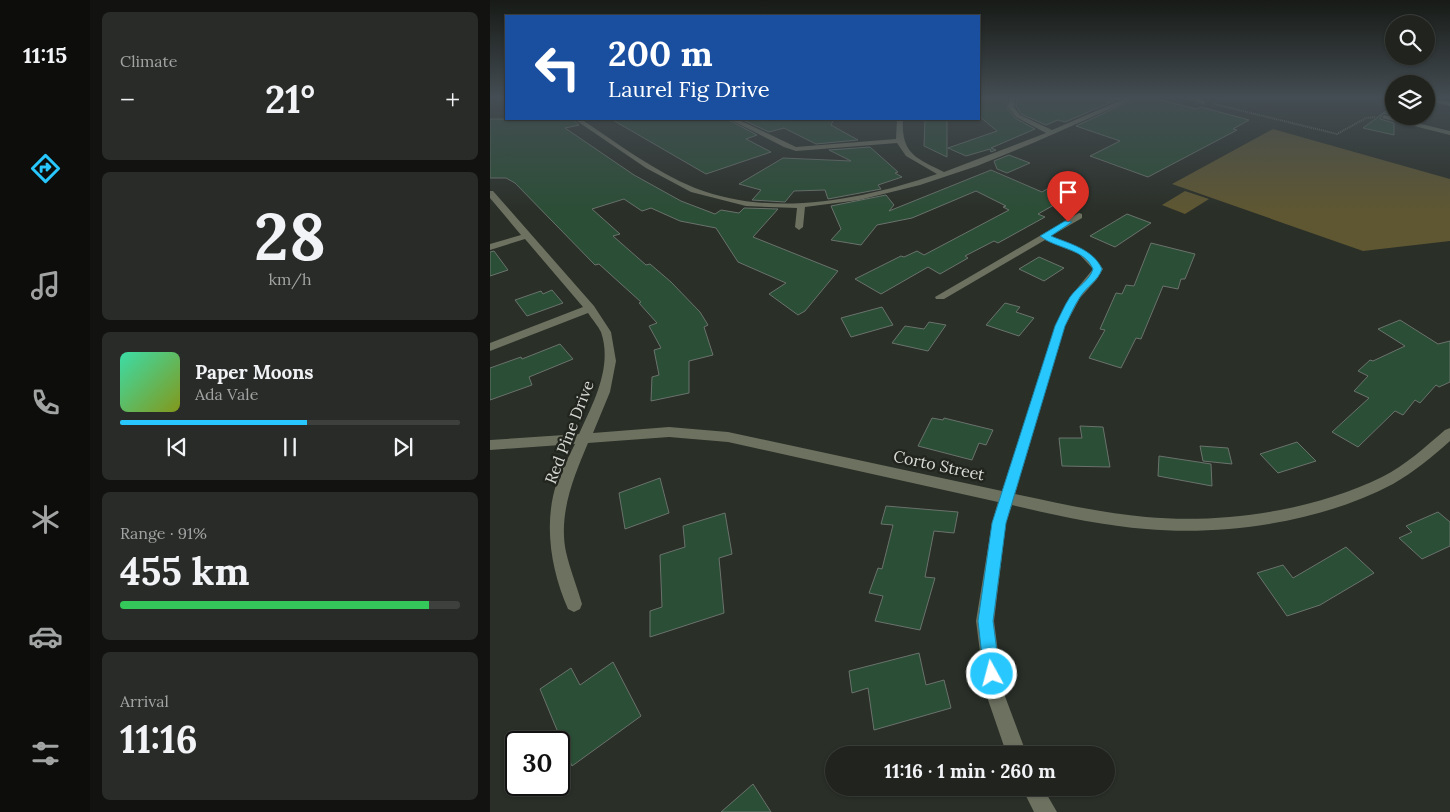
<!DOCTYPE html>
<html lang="en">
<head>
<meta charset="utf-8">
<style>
	body { margin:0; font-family:Lora,serif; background:#282b27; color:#f1f3f6; height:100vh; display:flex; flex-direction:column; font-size:19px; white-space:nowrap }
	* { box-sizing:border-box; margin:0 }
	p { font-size:16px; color:#a2a4a4 }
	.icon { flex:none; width:28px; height:28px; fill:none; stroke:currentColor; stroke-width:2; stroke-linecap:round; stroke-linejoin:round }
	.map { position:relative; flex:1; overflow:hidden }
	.side { display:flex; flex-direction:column; gap:12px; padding:12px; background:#121310; width:400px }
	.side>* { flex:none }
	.hud { position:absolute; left:15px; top:15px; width:475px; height:105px; border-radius:0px; box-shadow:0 1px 4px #0004,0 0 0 1px #3d403c; background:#1a4fa0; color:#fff; overflow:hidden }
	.fabs { position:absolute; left:895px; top:15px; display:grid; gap:10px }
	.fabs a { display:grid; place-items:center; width:50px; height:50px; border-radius:50%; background:#20231e; box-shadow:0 1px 4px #0004,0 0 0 1px #3d403c; font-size:25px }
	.speed { position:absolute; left:15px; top:731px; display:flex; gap:10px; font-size:25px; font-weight:700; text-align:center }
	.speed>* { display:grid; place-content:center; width:65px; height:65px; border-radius:50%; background:#20231e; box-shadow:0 1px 4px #0004,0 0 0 1px #3d403c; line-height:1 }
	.speed .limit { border:2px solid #111; border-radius:8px; background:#fff; color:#111 }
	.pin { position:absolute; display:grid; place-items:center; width:42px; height:42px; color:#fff; margin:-51px -21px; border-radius:50% 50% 50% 0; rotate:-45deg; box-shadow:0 0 5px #0007 }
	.pin .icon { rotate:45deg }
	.me { position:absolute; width:55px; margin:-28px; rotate:353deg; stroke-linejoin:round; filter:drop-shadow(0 0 4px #0008) }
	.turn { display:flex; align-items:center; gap:18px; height:105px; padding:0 20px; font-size:22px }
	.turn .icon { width:65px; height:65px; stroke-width:2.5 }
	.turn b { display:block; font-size:35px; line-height:42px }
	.big { font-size:38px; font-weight:800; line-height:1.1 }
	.side .widget { flex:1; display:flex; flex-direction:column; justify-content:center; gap:8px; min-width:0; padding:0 18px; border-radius:8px; background:#282b27 }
	.side .dial { align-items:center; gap:0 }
	.dial b { font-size:65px; line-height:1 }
	.song { display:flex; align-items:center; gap:15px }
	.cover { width:60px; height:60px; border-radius:8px; background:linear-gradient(135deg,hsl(160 70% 55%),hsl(70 70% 35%)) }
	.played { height:5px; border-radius:2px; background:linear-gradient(90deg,#28c8ff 55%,#3d403c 55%) }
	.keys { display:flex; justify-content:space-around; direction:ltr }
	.heat { display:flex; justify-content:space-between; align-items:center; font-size:28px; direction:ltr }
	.charge { height:8px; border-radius:4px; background:linear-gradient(90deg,#34c759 91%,#3d403c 0) }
	.trip { position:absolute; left:335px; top:746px; width:290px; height:50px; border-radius:25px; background:#20231e; box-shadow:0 1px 4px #0004,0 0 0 1px #3d403c; font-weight:800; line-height:50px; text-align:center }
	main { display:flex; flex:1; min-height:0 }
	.tab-bar { display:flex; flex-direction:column; width:90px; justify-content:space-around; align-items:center; background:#0d0e0c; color:#a2a4a4 }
	.tab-bar .icon { width:35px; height:35px }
	.tab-bar .selected { color:#28c8ff }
	.tab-bar b { font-size:22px; color:#f1f3f6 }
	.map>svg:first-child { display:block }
	.green { fill:#5f5732 }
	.building { fill:#2b4e36; stroke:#6a726c }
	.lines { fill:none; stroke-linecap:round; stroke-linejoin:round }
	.path { stroke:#737871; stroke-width:2; stroke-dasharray:1 1; stroke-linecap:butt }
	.minor { fill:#6d7160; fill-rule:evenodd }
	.route { fill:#28c8ff; stroke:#1a82a6 }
	.labels { text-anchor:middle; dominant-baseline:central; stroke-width:5; stroke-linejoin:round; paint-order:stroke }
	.street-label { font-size:16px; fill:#d8dbd6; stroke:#21251e }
</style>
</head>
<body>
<main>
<nav class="tab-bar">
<b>11:15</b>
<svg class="icon selected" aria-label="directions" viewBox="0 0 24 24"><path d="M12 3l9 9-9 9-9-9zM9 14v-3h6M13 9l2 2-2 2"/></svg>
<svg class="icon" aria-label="music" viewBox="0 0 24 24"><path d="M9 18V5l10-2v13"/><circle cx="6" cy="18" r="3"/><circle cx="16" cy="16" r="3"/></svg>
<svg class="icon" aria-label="phone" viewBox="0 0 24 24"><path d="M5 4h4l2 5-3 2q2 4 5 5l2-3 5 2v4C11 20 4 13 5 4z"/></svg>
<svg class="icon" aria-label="climate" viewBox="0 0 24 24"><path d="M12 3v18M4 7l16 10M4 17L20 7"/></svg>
<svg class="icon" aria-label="car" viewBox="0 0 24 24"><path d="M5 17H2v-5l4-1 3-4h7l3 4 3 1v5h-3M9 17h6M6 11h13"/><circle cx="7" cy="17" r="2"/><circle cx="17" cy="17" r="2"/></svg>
<svg class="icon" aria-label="filters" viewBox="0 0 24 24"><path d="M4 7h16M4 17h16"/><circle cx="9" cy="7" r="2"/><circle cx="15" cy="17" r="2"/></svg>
</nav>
<section class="side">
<div class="widget"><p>Climate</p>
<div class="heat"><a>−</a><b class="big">21°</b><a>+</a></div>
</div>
<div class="widget dial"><b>28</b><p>km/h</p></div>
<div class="widget">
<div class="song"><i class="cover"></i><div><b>Paper Moons</b><p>Ada Vale</p></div></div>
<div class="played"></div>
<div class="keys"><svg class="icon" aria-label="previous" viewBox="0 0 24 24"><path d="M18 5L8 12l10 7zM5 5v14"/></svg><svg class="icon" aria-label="pause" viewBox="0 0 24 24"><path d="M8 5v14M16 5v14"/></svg><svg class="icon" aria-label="next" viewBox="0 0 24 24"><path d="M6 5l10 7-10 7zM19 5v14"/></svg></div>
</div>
<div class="widget"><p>Range · 91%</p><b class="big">455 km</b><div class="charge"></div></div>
<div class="widget"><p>Arrival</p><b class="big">11:16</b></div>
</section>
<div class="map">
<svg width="960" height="812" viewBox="0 0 960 812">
	<rect width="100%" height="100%" fill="#2a2f28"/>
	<!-- green -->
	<path class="green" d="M783 129 960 179V241L873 251 682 184Z
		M695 191 719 199 695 214 672 205Z"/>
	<!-- building -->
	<path class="building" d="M489 98H517V108L525 118 545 129 501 148 506 150 501 152 500 149 476 156 458 148 507 131 489 116Z
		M527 98H631L575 122 568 120 556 125 531 114 526 106Z
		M647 98H663L706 109 711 107 759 120 743 129 747 130 658 177 600 156 630 141 586 126Z
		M904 105V115L893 113 890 119 904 123V135L873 128Z
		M0 119H82L89 125 75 128 144 175 191 201 225 214 231 210 249 213 254 208 288 209 263 237 348 271 315 311 308 315 279 294 296 283 248 262 226 228 190 221 161 208 152 211 134 199 102 209 130 234 123 236 156 265 160 264 181 282 210 312 218 325 214 327 223 355 199 361V393L161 401 162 377 169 375 164 350 171 348 159 326 167 323 149 303 151 302 109 264 105 265 25 183 16 178H0Z
		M121 119H237L267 135 256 139 281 152 216 174Z
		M251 119H344L341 125 368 140 326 144 294 128 279 132Z
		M435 119H457V157L434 146Z
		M380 147 408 172 405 173 412 177 388 185 391 189 338 199 335 190 304 191 295 202 262 200 271 190 249 184 293 158 361 161 339 150Z
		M519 155 540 163 517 173 507 169 504 161Z
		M501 170 552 192 557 189 578 197 548 214 555 217 508 243 504 241 475 256 478 258 450 274 438 267 391 294 365 279 411 256 414 257 427 251 434 255 519 210 513 207 516 206 486 191 422 218 387 225 371 245 341 240 351 229 341 206 396 195 404 205 399 211Z
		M637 214 661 223 625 247 600 236Z
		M661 243 705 254 695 279H691L688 289 673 286 651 339 646 338 631 368 599 358 615 330 610 329 626 293 632 294 636 285 644 286Z
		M4 251 18 270 0 276V252Z
		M549 257 574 268 554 281 529 269Z
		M62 290 73 303 37 316 25 300 51 291 53 294Z
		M515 303 530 307 526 312 544 318 529 336 496 325Z
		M392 307 403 325 361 337 351 318Z
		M910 320 948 344 960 341V382L949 387 946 385 930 403 925 400 913 415 905 411 868 447 842 432 879 398 864 391 878 376 868 371 880 360 883 361 915 346 888 329Z
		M439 322 456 325 438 351 402 343 415 326 434 329Z
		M70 344 83 359 39 377 42 385 0 400V368L31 357 32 359Z
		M442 418 453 420 454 418 503 430 496 445 489 443 482 460 428 446Z
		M590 426 613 427 620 467 572 466 569 438H592Z
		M807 442 826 461 788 473 770 454Z
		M710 446 738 448 742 464 713 461Z
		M669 456 721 464 722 486 668 476Z
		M170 478 179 513 135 529 129 493Z
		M396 506 468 512 464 533 444 531 435 577 445 578 430 630 385 621 393 596 379 593 388 568 392 569 403 525 391 524Z
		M948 512 960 522V546L932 559 909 538 922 532 916 526Z
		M235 513 242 554 229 558 234 613 160 637V611L172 607 170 555 195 547 193 526Z
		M856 547 884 573 830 605 797 616 767 573 793 565 803 578Z
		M429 653 436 685 454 680 461 708 384 730 378 688 362 693 359 671Z
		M123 662 151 716 82 766 50 689 81 668 90 685Z
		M263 784 281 812H231Z"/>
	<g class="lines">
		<!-- path -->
		<path class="path" d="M724 104 847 134 876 118 885 117"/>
		<!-- minor -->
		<path class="minor" d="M519 98H525L524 107 530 115 562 130 636 98H645L543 143 487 166 430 185 369 200 315 207 313 227 309 230 305 227 307 208 256 206 201 192 156 168 84 119H91C127 143 164 171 205 188 282 218 371 200 447 174L416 156 407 143 306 151 294 147 239 119H247L306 147 406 139 407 119H413C411 153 425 158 454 172L556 133 526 117 518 107Z
			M698 98H708L716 102 713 104Z
			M936 98 960 102V106L936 100Z
			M894 115 960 131V135L892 118Z
			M0 191H3L104 306 121 332 126 361 120 392 103 433 179 427 238 432 512 491 565 326 580 297 603 269 589 254 555 240 454 299H446L445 297 589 213 592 214V218L561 236C582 244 600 250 613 269L607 279 590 298 575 326 525 494C568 503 612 513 656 517 732 524 823 511 892 477 916 465 935 447 955 430L960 428V441C942 457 924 472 903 484 832 522 735 536 656 529 614 526 564 515 522 505L516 523 504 621 513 691 537 755H517L495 691 486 621 502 523 508 502 238 442 179 437 98 443C84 476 68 514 76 552 80 569 87 587 92 604L90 609 84 612 78 609C61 571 53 523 67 482 72 469 79 456 85 444L0 450V440L89 434C103 403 123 367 111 332 108 326 102 319 98 313L0 351V343L93 307 35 239 0 250V244L31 235 0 198Z
			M532 788H553L567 812H544Z"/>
	</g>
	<!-- sky -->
	<linearGradient id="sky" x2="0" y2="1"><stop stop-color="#171a16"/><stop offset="0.46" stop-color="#444d53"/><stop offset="1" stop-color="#444d53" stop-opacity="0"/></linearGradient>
	<rect width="960" height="212" fill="url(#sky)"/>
	<!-- route -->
	<path class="route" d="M575 221 582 222 561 236C580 244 603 249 612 269 608 281 597 286 590 297 584 306 580 316 575 326L516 523 503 621 510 674 508 679 502 682 496 679 494 674 488 621 502 523 565 326C570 316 574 306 580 297 587 287 600 280 603 269 594 248 566 249 550 236Z"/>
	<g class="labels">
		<!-- street labels -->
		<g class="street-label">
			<text transform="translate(79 432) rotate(-69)">Red Pine Drive</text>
			<text transform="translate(449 465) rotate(12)">Corto Street</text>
		</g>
	</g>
</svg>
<div class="fabs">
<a><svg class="icon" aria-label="search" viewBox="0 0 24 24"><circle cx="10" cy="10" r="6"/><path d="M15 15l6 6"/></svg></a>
<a><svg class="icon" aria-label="layers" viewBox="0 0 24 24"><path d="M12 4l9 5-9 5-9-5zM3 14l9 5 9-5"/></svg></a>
</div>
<div class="speed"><div class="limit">30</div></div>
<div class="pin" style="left:578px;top:222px;background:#d93025"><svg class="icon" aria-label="arrive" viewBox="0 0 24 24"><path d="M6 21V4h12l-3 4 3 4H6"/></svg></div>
<svg class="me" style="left:502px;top:674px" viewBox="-20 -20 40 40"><circle r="17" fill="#28c8ff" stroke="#fff" stroke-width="3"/><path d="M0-11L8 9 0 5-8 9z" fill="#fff"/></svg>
<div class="trip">11:16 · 1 min · 260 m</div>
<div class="hud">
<div class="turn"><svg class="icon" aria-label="left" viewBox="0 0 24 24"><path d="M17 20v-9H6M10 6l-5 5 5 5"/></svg><div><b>200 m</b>Laurel Fig Drive</div></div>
</div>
</div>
</main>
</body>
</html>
